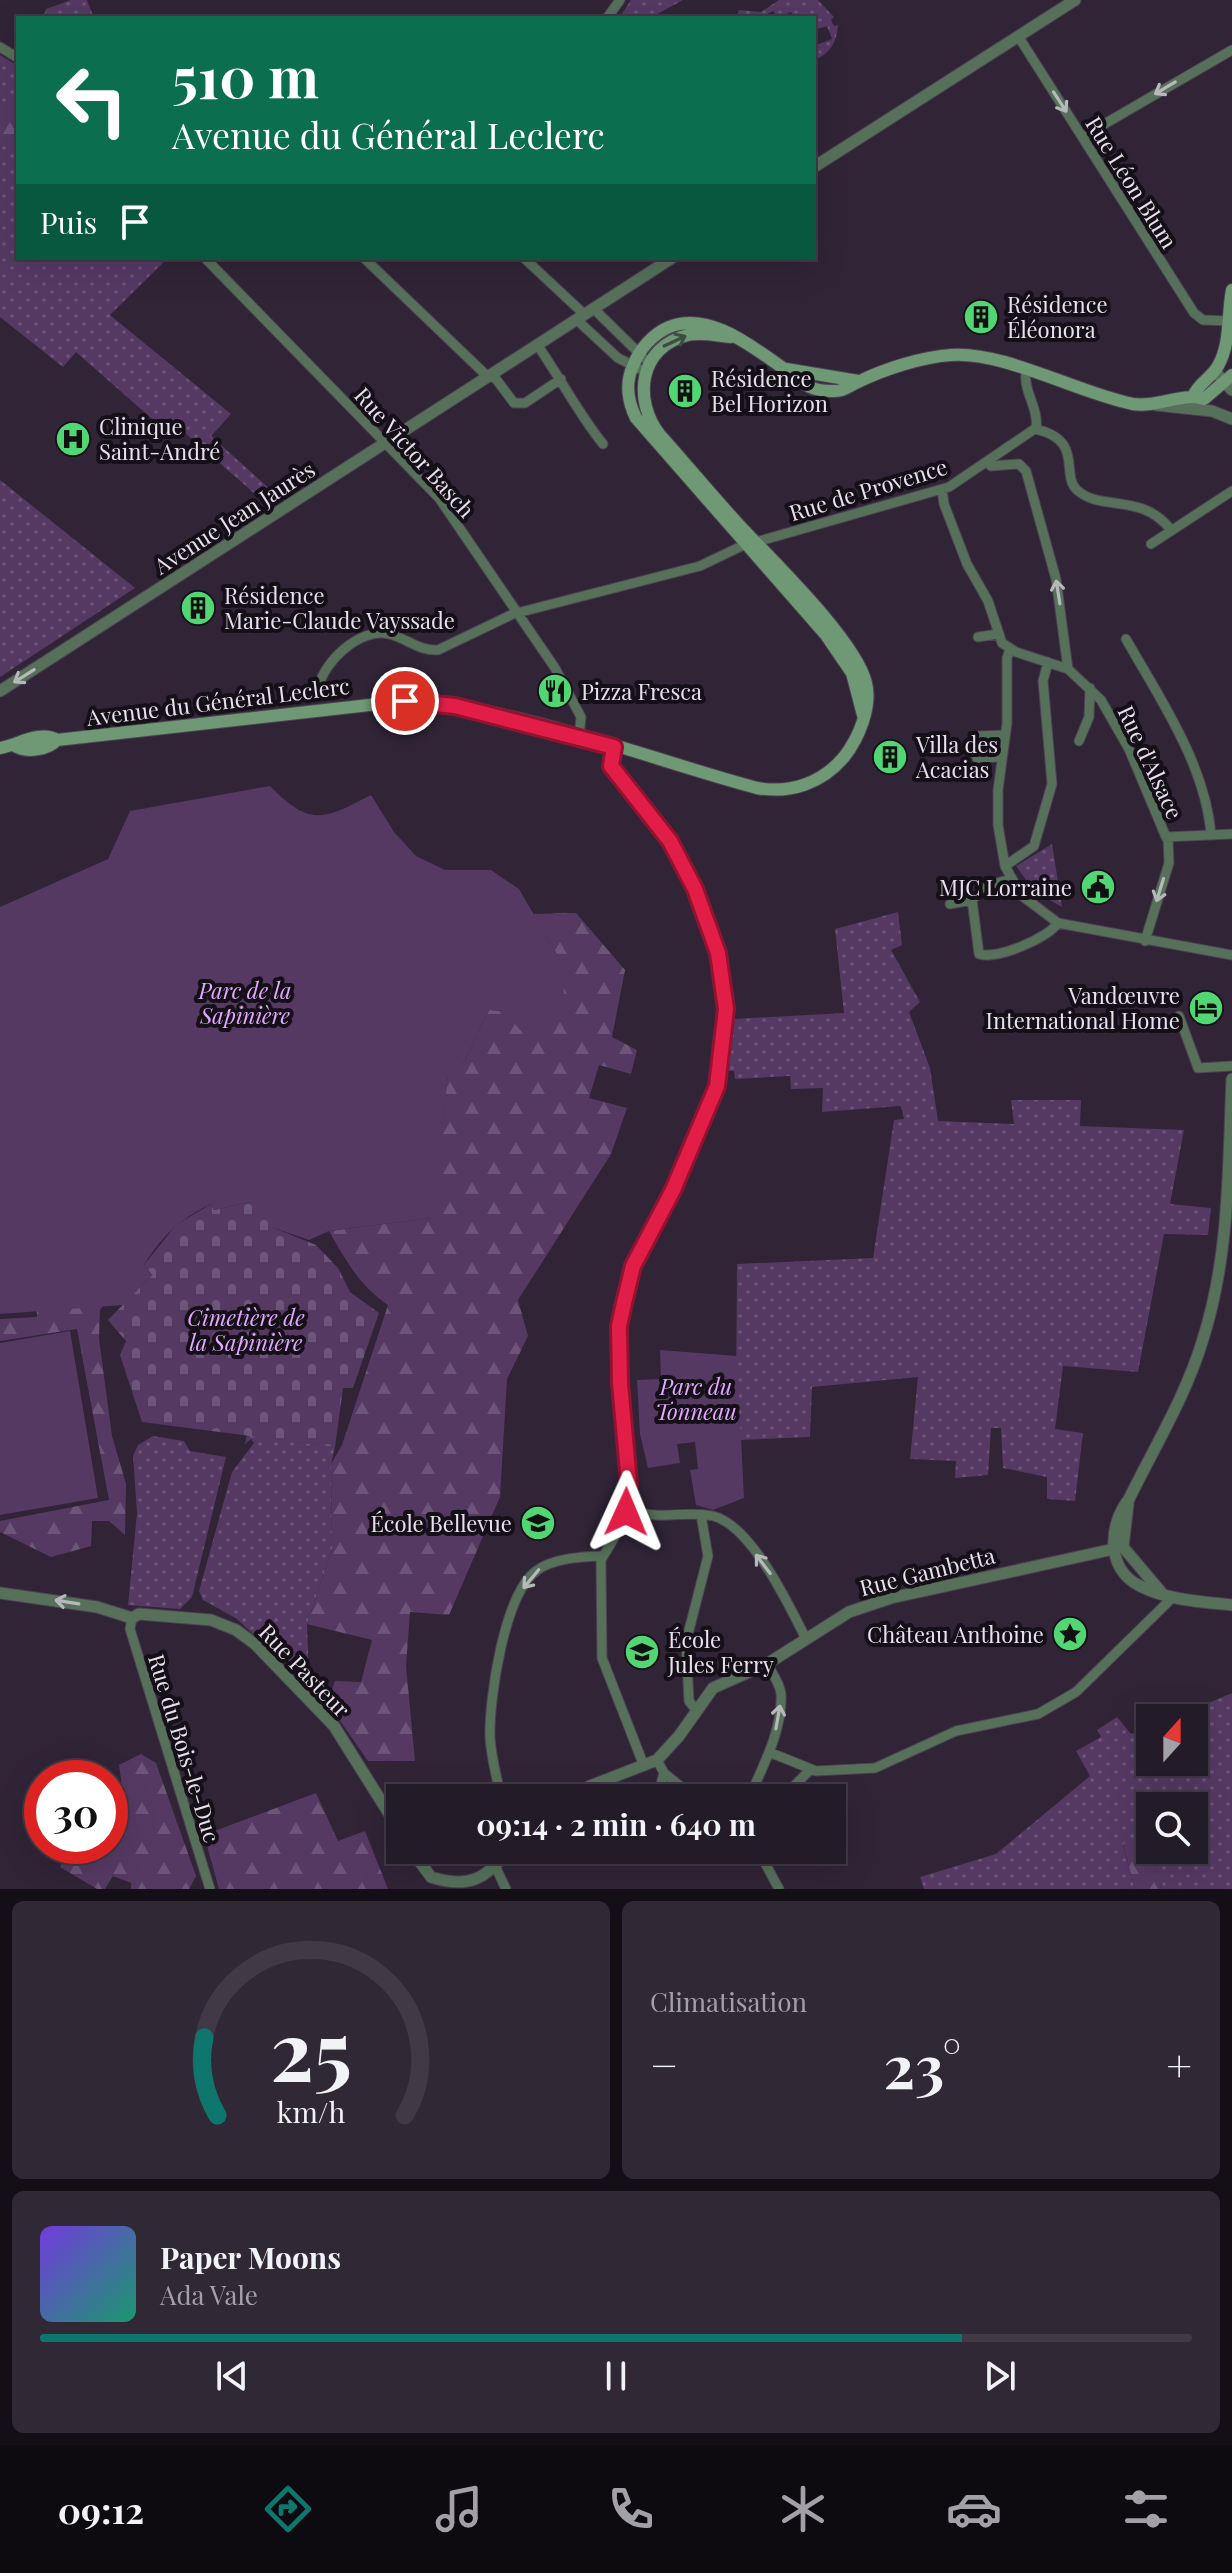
<!DOCTYPE html>
<html lang="fr">
<head>
<meta charset="utf-8">
<style>
	body { margin:0; font-family:"Playfair Display",serif; background:#302834; color:#f1f3f6; height:100vh; display:flex; flex-direction:column; font-size:30px; white-space:nowrap }
	* { box-sizing:border-box; margin:0 }
	p { font-size:26px; color:#a3a1a8 }
	.icon { flex:none; width:44px; height:44px; fill:none; stroke:currentColor; stroke-width:2; stroke-linecap:round; stroke-linejoin:round }
	.map { position:relative; height:1889px; overflow:hidden }
	.drawer { display:flex; flex-direction:column; gap:12px; padding:12px; background:#140f16; flex:1 }
	.drawer>* { flex:none }
	.top-card { position:absolute; left:16px; top:16px; width:800px; height:244px; border-radius:0px; box-shadow:0 8px 32px #0002,0 0 0 2px #413945; background:#0b6e4f; color:#fff; overflow:hidden }
	.needle { width:52px; rotate:21deg }
	.controls { position:absolute; left:1136px; top:1704px; display:grid; gap:16px }
	.controls a { display:grid; place-items:center; width:72px; height:72px; border-radius:0px; background:#241b28; box-shadow:0 8px 32px #0002,0 0 0 2px #413945; font-size:40px }
	.speed { position:absolute; left:24px; top:1760px; display:flex; gap:16px; font-size:40px; font-weight:700; text-align:center }
	.speed>* { display:grid; place-content:center; width:104px; height:104px; border-radius:50%; background:#241b28; box-shadow:0 8px 32px #0002,0 0 0 2px #413945; line-height:1 }
	.speed .limit { border:12px solid #d22; background:#fff; color:#111 }
	.pin { position:absolute; display:grid; place-items:center; width:68px; height:68px; color:#fff; margin:-34px; border:4px solid #fff; border-radius:50%; box-shadow:0 2px 8px #0007 }
	.me { position:absolute; width:88px; margin:-44px; rotate:1deg; stroke-linejoin:round; filter:drop-shadow(0 0 6px #0008) }
	.turn { display:flex; align-items:center; gap:28px; height:168px; padding:0 24px; font-size:36px }
	.turn .icon { width:104px; height:104px; stroke-width:2.5 }
	.turn b { display:block; font-size:56px; line-height:68px }
	.then { display:flex; align-items:center; height:76px; padding:0 24px; background:#0003; gap:16px; font-size:30px }
	.big { font-size:60px; font-weight:700; line-height:1.1 }
	.drawer .card { flex:1; display:flex; flex-direction:column; justify-content:center; gap:12px; min-width:0; padding:0 28px; border-radius:12px; background:#302834 }
	.drawer .dial { align-items:center; gap:0 }
	.dial svg { height:208px; overflow:visible; fill:none; stroke:#413945; stroke-width:7; stroke-linecap:round; text-anchor:middle }
	.dial text { fill:#f1f3f6; stroke:none }
	.song { display:flex; align-items:center; gap:24px }
	.cover { width:96px; height:96px; border-radius:12px; background:linear-gradient(135deg,hsl(260 70% 55%),hsl(160 70% 35%)) }
	.played { height:8px; border-radius:4px; background:linear-gradient(90deg,#0f766e 80%,#413945 80%) }
	.keys { display:flex; justify-content:space-around; direction:ltr }
	.heat { display:flex; justify-content:space-between; align-items:center; font-size:44px; direction:ltr }
	.drawer .tiles { flex:1; display:grid; gap:12px; grid-template-columns:1fr 1fr }
	.card:last-child { grid-column:span 2 }
	.trip { position:absolute; left:386px; top:1784px; width:460px; height:80px; border-radius:0px; background:#241b28; box-shadow:0 8px 32px #0002,0 0 0 2px #413945; font-weight:700; line-height:80px; text-align:center }
	.menu { display:flex; height:128px; justify-content:space-around; align-items:center; background:#0e0b10; color:#a3a1a8 }
	.menu .icon { width:56px; height:56px }
	.menu .current { color:#0f766e }
	.menu b { font-size:36px; color:#f1f3f6 }
	.map>svg:first-child { display:block }
	.grass { fill:url(#grass-dots) }
	.forest { fill:url(#forest-firs) }
	.cemetery { fill:url(#cemetery-stones) }
	.park { fill:#553963 }
	.lines { fill:none; stroke-linecap:round; stroke-linejoin:round }
	.minor-casing { stroke:#4d4253; stroke-width:11 }
	.tertiary-casing { stroke:#4d4253; stroke-width:13 }
	.secondary-casing { stroke:#4d4253; stroke-width:14 }
	.minor { stroke:#56705a; stroke-width:9 }
	.tertiary { stroke:#56705a; stroke-width:11 }
	.secondary { stroke:#6f9875; stroke-width:12 }
	.oneway { stroke:#b5b9b9 }
	.oneway2 { stroke:#3d4d42 }
	.route-casing { stroke:#92132f; stroke-width:20 }
	.route { stroke:#e11d48; stroke-width:14 }
	.labels { text-anchor:middle; dominant-baseline:central; stroke-width:8; stroke-linejoin:round; paint-order:stroke }
	.street-label { font-size:22px; fill:#e8e0ec; stroke:#150f18 }
	.poi-label { font-size:22px; fill:#e8e0ec; stroke:#150f18; text-anchor:start }
	.park-label { font-size:22px; font-style:italic; fill:#e3a9ff; stroke:#150f18 }
</style>
</head>
<body>
<div class="map">
<svg width="1232" height="1889" viewBox="0 0 1232 1889">
	<defs>
		<pattern id="grass-dots" width="8" height="8" patternUnits="userSpaceOnUse" patternTransform="scale(2)"><rect width="8" height="8" fill="#553963"/><path d="M2 2h.1M6 6h.1" fill="none" stroke="#6d557a" stroke-width="1.8" stroke-linecap="round"/></pattern>
		<pattern id="forest-firs" width="22" height="20" patternUnits="userSpaceOnUse" patternTransform="scale(2)"><rect width="22" height="20" fill="#553963"/><path d="M5 1l3.5 6h-7zM16 11l3.5 6h-7z" fill="#6d557a"/></pattern>
		<pattern id="cemetery-stones" width="16" height="16" patternUnits="userSpaceOnUse" patternTransform="scale(2)"><rect width="16" height="16" fill="#553963"/><path d="M2 7V4a2 2 0 0 1 4 0v3zM10 15v-3a2 2 0 0 1 4 0v3z" fill="#6d557a"/></pattern>
	</defs>
	<rect width="100%" height="100%" fill="#302436"/>
	<!-- grass -->
	<path class="grass" d="M71 0H87L94 18H43L46 9Z
		M631 0H683L650 18H619Z
		M779 0H818L834 17 831 20 834 26 838 25C837 42 830 54 814 60V42L816 45 832 39 827 26 814 30V18H795L791 12 778 18 773 11 760 18H736L739 10 761 12Z
		M0 55 18 66V258H168L110 315 231 414 211 436 281 499 269 506 175 424 167 432 76 352 63 367 0 317Z
		M0 480 135 588 0 677Z
		M1052 844 1062 907 1034 891 1016 866Z
		M898 912 902 945 891 950 920 1002 909 1012 930 1068 938 1121 1014 1124 1011 1100H1081L1080 1126 1184 1130 1170 1204 1211 1208 1208 1235 1164 1234 1138 1372 1063 1366 1055 1429 1083 1433 1075 1501 1047 1499V1477L1003 1468 1001 1428H991L988 1475 955 1478 956 1461 910 1459 918 1377 812 1387 810 1437 740 1440 736 1392 737 1264 873 1258 894 1120 904 1119 901 1106 822 1112 823 1088 791 1089 790 1076 735 1079 734 1071H726L732 1019 844 1013 835 929Z
		M247 1435 335 1447 331 1464 332 1549 307 1624 309 1674 295 1673 237 1619 203 1600 199 1591 232 1472 254 1443 251 1439 245 1444Z
		M153 1436 184 1441 190 1451 226 1457 192 1597 180 1609 128 1605 137 1513 133 1456 138 1445Z
		M1232 1693V1889H1161L1150 1850H1194V1806H1150V1849L1145 1834 1123 1845 1135 1889H924L920 1877 996 1854 1090 1776 1076 1751 1101 1737 1097 1730 1117 1717 1131 1734 1150 1727V1762H1194V1718H1173Z"/>
	<!-- forest -->
	<path class="forest" d="M18 92V150L0 134V102L8 106Z
		M576 913 625 970 612 1037 637 1050 631 1074 599 1065 589 1098 627 1108 611 1154 518 1300 528 1336 507 1379 500 1497 449 1615 410 1612 406 1666 415 1761H368L327 1702 335 1681 361 1682 372 1640 307 1624 332 1549 331 1464 342 1445 388 1305C360 1286 346 1261 329 1231L431 1218 448 1074 465 1061 489 1010 504 1011 558 956 533 914Z
		M121 1281 100 1310 99 1339 112 1436 126 1484 125 1535 109 1521H92L91 1546 51 1557 0 1532V1521L109 1500 77 1329 0 1341V1319L37 1317 36 1294Z
		M141 1754 156 1763 196 1876 189 1889H131V1883L113 1876 105 1889H97L60 1867 66 1853 91 1862 89 1846H110V1809L130 1808 123 1793 119 1765Z
		M316 1793 338 1841 365 1831 388 1889H219L204 1835Z
		M1146 1834 1161 1889H1135L1123 1844Z"/>
	<!-- cemetery -->
	<path class="cemetery" d="M250 1202H274V1228L316 1245 338 1268 350 1292 379 1313 353 1388H343L335 1447 142 1422 120 1355 126 1341 108 1320 152 1275 144 1265 176 1225 211 1204 214 1210Z"/>
	<!-- park -->
	<path class="park" d="M270 786C311 828 324 819 371 795L394 832 416 856 445 870H491L519 889 558 956 567 1010 520 1030 504 1011 489 1010 465 1061 448 1075 432 1218 329 1231 309 1240 274 1228V1202H250L214 1210 211 1204C181 1218 161 1237 144 1265L152 1275 123 1305 0 1314V907L108 859 130 811Z
		M70 1331 98 1498 0 1515V1343Z
		M660 1350 737 1356 744 1498 713 1510 696 1505 690 1470 698 1469 695 1442 677 1444 680 1463 648 1468 640 1434 637 1380 661 1379Z"/>
	<g class="lines">
		<!-- minor casing -->
		<g class="minor-casing">
			<path id="minor" d="M607 18 620 0
				M1018 36 1194 313 1203 320 1232 321
				M0 47 18 58
				M1082 137 1232 50
				M205 258 439 498 555 668 581 717 579 737
				M364 258 485 374 496 379 514 403H525L561 379
				M524 258 585 315
				M594 309 650 364
				M577 320 618 358 646 372
				M538 346C561 379 578 413 603 444
				M1035 429C1085 440 1060 475 1077 490 1101 512 1142 492 1171 530
				M987 462 991 466 1019 464 1026 471 1056 579 1068 669
				M942 489 944 504 967 564 988 601 1002 643 1016 652 1068 669 1101 700 1129 749 1166 837 1232 834
				M756 542 949 487 1036 428C1039 408 1023 392 1026 371
				M1151 544 1232 491
				M978 637 998 634
				M1126 639C1160 699 1205 764 1211 834
				M1010 649 1007 658V723L998 790V825L1005 866 1021 895 1058 923 1232 955
				M318 689C323 662 360 627 389 634 406 638 419 651 438 650L513 614 700 566 746 544
				M1079 741 1089 717 1090 688
				M614 747 611 766 670 841 687 874 712 933 726 994 724 1041 717 1086 673 1190 633 1266 619 1326 621 1423 629 1483 623 1523 601 1560 602 1658 644 1766
				M1002 757 977 758 975 742 978 736 1005 735
				M1005 866 1034 846 1052 784 1043 681 1048 662
				M1011 879 986 886 972 900 979 954C997 960 1048 938 1058 923
				M950 904 972 900
				M1145 941 1169 863 1168 839
				M1179 1016 1198 1068 1232 1066
				M629 1483 639 1512C663 1520 689 1510 713 1516 751 1525 789 1605 805 1637
				M132 1618 130 1629 210 1889
				M696 1710 689 1701 686 1642 708 1556 701 1515
				M769 1752 816 1771 875 1768 956 1731 1038 1714 1076 1692 1169 1601 1171 1596
				M657 1760 664 1773 695 1798
				M501 1798C497 1778 491 1757 490 1737 489 1699 504 1595 536 1571 553 1558 581 1557 602 1556
				M657 1798 664 1773
				M749 1798C763 1766 783 1729 781 1694 780 1683 772 1673 767 1664
				M782 1798 810 1770
				M758 1850 779 1889
				M496 1868 506 1889"/>
		</g>
		<!-- tertiary casing -->
		<g class="tertiary-casing">
			<path id="tertiary" d="M814 167 1075 0
				M1218 375 1232 390
				M1156 405 1212 411 1232 419
				M0 691 672 258
				M1232 1079C1228 1167 1230 1254 1203 1339 1186 1396 1155 1446 1129 1499 1109 1524 1105 1569 1140 1586 1167 1600 1202 1602 1232 1605
				M1128 1504 1123 1547 1161 1592
				M0 1593 97 1607 132 1618 139 1614 211 1620 236 1630 255 1644 334 1726 400 1831
				M571 1798 590 1786 657 1760 679 1736 713 1688 767 1664 849 1612 891 1598 1123 1547
				M411 1850 431 1877C468 1889 487 1879 508 1850"/>
		</g>
		<!-- secondary casing -->
		<g class="secondary-casing">
			<path id="secondary" d="M786 369 858 381
				M1193 396C1199 383 1211 378 1218 366 1231 343 1227 316 1232 290
				M863 715 852 673 826 635 636 418C628 402 625 383 633 366 639 349 653 334 669 327 709 311 751 346 783 368 802 380 804 390 830 391 843 392 847 387 858 382 884 369 922 357 951 355 1004 351 1078 393 1133 404 1157 408 1182 392 1204 399L1232 375
				M15 746C26 753 48 750 57 740
				M0 748C18 745 39 730 57 740L405 701C517 706 648 759 757 788 791 794 822 783 844 757 859 738 872 706 866 683 856 641 773 561 741 527 713 497 687 465 660 435 633 401 638 347 688 335 702 332 717 336 731 337"/>
		</g>
		<!-- minor -->
		<use href="#minor" class="minor"/>
		<!-- tertiary -->
		<use href="#tertiary" class="tertiary"/>
		<!-- secondary -->
		<use href="#secondary" class="secondary"/>
	</g>
	<!-- one-way arrows -->
	<defs><path id="oneway-shaft" d="M-6 0H5M1.5-3L5.5 0L1.5 3" fill="none" stroke-width="1.6" stroke-linecap="round" stroke-linejoin="round" transform="scale(2)"/></defs>
	<g class="oneway">
		<use href="#oneway-shaft" transform="translate(1165 88) rotate(149)"/>
		<use href="#oneway-shaft" transform="translate(1060 102) rotate(57)"/>
		<use href="#oneway-shaft" transform="translate(1058 592) rotate(-99)"/>
		<use href="#oneway-shaft" transform="translate(24 676) rotate(148)"/>
		<use href="#oneway-shaft" transform="translate(1160 890) rotate(107)"/>
		<use href="#oneway-shaft" transform="translate(763 1564) rotate(-127)"/>
		<use href="#oneway-shaft" transform="translate(531 1579) rotate(130)"/>
		<use href="#oneway-shaft" transform="translate(67 1602) rotate(-171)"/>
		<use href="#oneway-shaft" transform="translate(778 1717) rotate(-80)"/>
	</g>
	<use class="oneway2" href="#oneway-shaft" transform="translate(675 341) rotate(-25)"/>
	<g class="lines">
		<!-- route casing -->
		<g class="route-casing">
			<path id="route" d="M405 701 455 706 614 747 611 766 670 841 695 889 718 953 726 1009 717 1086 673 1190 633 1266 624 1303 619 1326 620 1383 629 1483 626 1512"/>
		</g>
		<!-- route -->
		<use href="#route" class="route"/>
	</g>
	<!-- icons -->
	<defs>
		<g id="building-disc" transform="scale(1.8)"><circle r="9.5" fill="#52d673" stroke="#150f18"/><path d="M-4-6H4V6H1V3H-1V6H-4ZM-2.5-4.3h1.7v1.8h-1.7ZM.8-4.3h1.7v1.8H.8ZM-2.5-1h1.7V.8h-1.7ZM.8-1h1.7V.8H.8Z" fill="#111"/></g>
		<g id="hospital-disc" transform="scale(1.8)"><circle r="9.5" fill="#52d673" stroke="#150f18"/><path d="M-5-5h3v3.5h4V-5h3V5h-3V1.5h-4V5h-3Z" fill="#111"/></g>
		<g id="restaurant-disc" transform="scale(1.8)"><circle r="9.5" fill="#52d673" stroke="#150f18"/><path d="M-5-6h1v4h1v-4h1v4h1v-4h1v5L-1.5 .5V6h-2V.5L-5-1ZM5-6V6H3V1.5H1.5Q1.5-4 5-6Z" fill="#111"/></g>
		<g id="civic-disc" transform="scale(1.8)"><circle r="9.5" fill="#52d673" stroke="#150f18"/><path d="M-.6-6.5H3V-4.5H.6V-3L4-1V1h2V6H-6V1h2V-1L-.6-3ZM-1.2 2.5V6h2.4V2.5Z" fill="#111"/></g>
		<g id="hotel-disc" transform="scale(1.8)"><circle r="9.5" fill="#52d673" stroke="#150f18"/><path d="M-6-4.5h1.5V1H6V5H4.5V3h-9V5H-6ZM-4 0a1.8 1.8 0 1 1 3.6 0ZM.5 0V-2.5h3Q6-2.5 6 0Z" fill="#111"/></g>
		<g id="school-disc" transform="scale(1.8)"><circle r="9.5" fill="#52d673" stroke="#150f18"/><path d="M0-5L7-2L0 1L-7-2ZM-4 1L0 2.5L4 1V4Q0 6-4 4Z" fill="#111"/></g>
		<g id="sight-disc" transform="scale(1.8)"><circle r="9.5" fill="#52d673" stroke="#150f18"/><path d="M0-6L1.8-2.2L6-1.7L2.9 1.2L3.7 5.4L0 3.3L-3.7 5.4L-2.9 1.2L-6-1.7L-1.8-2.2Z" fill="#111"/></g>
	</defs>
	<g fill-rule="evenodd">
		<use href="#building-disc" x="981" y="317"/>
		<use href="#building-disc" x="685" y="391"/>
		<use href="#hospital-disc" x="73" y="439"/>
		<use href="#building-disc" x="198" y="608"/>
		<use href="#restaurant-disc" x="555" y="691"/>
		<use href="#building-disc" x="890" y="757"/>
		<use href="#civic-disc" x="1098" y="887"/>
		<use href="#hotel-disc" x="1206" y="1008"/>
		<use href="#school-disc" x="538" y="1523"/>
		<use href="#sight-disc" x="1070" y="1634"/>
		<use href="#school-disc" x="642" y="1652"/>
	</g>
	<g class="labels">
		<!-- street labels -->
		<g class="street-label">
			<text transform="translate(1132 182) rotate(58)">Rue Léon Blum</text>
			<text transform="translate(415 452) rotate(48)">Rue Victor Basch</text>
			<text transform="translate(868 489) rotate(-17)">Rue de Provence</text>
			<text transform="translate(234 517) rotate(-33)">Avenue Jean Jaurès</text>
			<text transform="translate(218 701) rotate(-7)">Avenue du Général Leclerc</text>
			<text transform="translate(1151 762) rotate(65)">Rue d'Alsace</text>
			<text transform="translate(927 1571) rotate(-14)">Rue Gambetta</text>
			<text transform="translate(305 1670) rotate(46)">Rue Pasteur</text>
			<text transform="translate(185 1748) rotate(73)">Rue du Bois-le-Duc</text>
		</g>
		<!-- poi labels -->
		<g class="poi-label">
			<text x="1007" y="304">Résidence<tspan x="1007" dy="25">Éléonora</tspan></text>
			<text x="711" y="378">Résidence<tspan x="711" dy="25">Bel Horizon</tspan></text>
			<text x="99" y="426">Clinique<tspan x="99" dy="25">Saint-André</tspan></text>
			<text x="224" y="595">Résidence<tspan x="224" dy="25">Marie-Claude Vayssade</tspan></text>
			<text x="581" y="691">Pizza Fresca</text>
			<text x="916" y="744">Villa des<tspan x="916" dy="25">Acacias</tspan></text>
			<text x="1072" y="887" text-anchor="end">MJC Lorraine</text>
			<text x="1180" y="995" text-anchor="end">Vandœuvre<tspan x="1180" dy="25">International Home</tspan></text>
			<text x="512" y="1523" text-anchor="end">École Bellevue</text>
			<text x="1044" y="1634" text-anchor="end">Château Anthoine</text>
			<text x="668" y="1639">École<tspan x="668" dy="25">Jules Ferry</tspan></text>
		</g>
		<!-- park labels -->
		<g class="park-label">
			<text x="245" y="990">Parc de la<tspan x="245" dy="25">Sapinière</tspan></text>
			<text x="246" y="1317">Cimetière de<tspan x="246" dy="25">la Sapinière</tspan></text>
			<text x="696" y="1386">Parc du<tspan x="696" dy="25">Tonneau</tspan></text>
		</g>
	</g>
</svg>
<div class="controls">
<a><svg class="needle" viewBox="-14 -14 28 28"><path d="M0-13l5 13h-10z" fill="#e53935"/><path d="M0 13l5-13h-10z" fill="#a3a1a8"/></svg></a>
<a><svg class="icon" aria-label="search" viewBox="0 0 24 24"><circle cx="10" cy="10" r="6"/><path d="M15 15l6 6"/></svg></a>
</div>
<div class="speed"><div class="limit">30</div></div>
<div class="pin" style="left:405px;top:701px;background:#d93025"><svg class="icon" aria-label="arrive" viewBox="0 0 24 24"><path d="M6 21V4h12l-3 4 3 4H6"/></svg></div>
<svg class="me" style="left:626px;top:1512px" viewBox="-20 -20 40 40"><path d="M0-17L14 15 0 8-14 15z" fill="#e11d48" stroke="#fff" stroke-width="4"/></svg>
<div class="trip">09:14 · 2 min · 640 m</div>
<div class="top-card">
<div class="turn"><svg class="icon" aria-label="left" viewBox="0 0 24 24"><path d="M17 20v-9H6M10 6l-5 5 5 5"/></svg><div><b>510 m</b>Avenue du Général Leclerc</div></div>
<div class="then">Puis<svg class="icon" aria-label="arrive" viewBox="0 0 24 24"><path d="M6 21V4h12l-3 4 3 4H6"/></svg></div>
</div>
</div>
<section class="drawer">
<div class="tiles">
<div class="card dial"><svg viewBox="0 0 100 80">
<path d="M14 69A42 42 0 1 1 86 69"/>
<path d="M14 69A42 42 0 0 1 9 39" stroke="#0f766e"/>
<text x="50" y="56" font-size="32" font-weight="700">25</text>
<text x="50" y="72" font-size="11">km/h</text>
</svg></div>
<div class="card"><p>Climatisation</p>
<div class="heat"><a>−</a><b class="big">23°</b><a>+</a></div>
</div>
<div class="card">
<div class="song"><i class="cover"></i><div><b>Paper Moons</b><p>Ada Vale</p></div></div>
<div class="played"></div>
<div class="keys"><svg class="icon" aria-label="previous" viewBox="0 0 24 24"><path d="M18 5L8 12l10 7zM5 5v14"/></svg><svg class="icon" aria-label="pause" viewBox="0 0 24 24"><path d="M8 5v14M16 5v14"/></svg><svg class="icon" aria-label="next" viewBox="0 0 24 24"><path d="M6 5l10 7-10 7zM19 5v14"/></svg></div>
</div>
</div>
</section>
<nav class="menu">
<b>09:12</b>
<svg class="icon current" aria-label="directions" viewBox="0 0 24 24"><path d="M12 3l9 9-9 9-9-9zM9 14v-3h6M13 9l2 2-2 2"/></svg>
<svg class="icon" aria-label="music" viewBox="0 0 24 24"><path d="M9 18V5l10-2v13"/><circle cx="6" cy="18" r="3"/><circle cx="16" cy="16" r="3"/></svg>
<svg class="icon" aria-label="phone" viewBox="0 0 24 24"><path d="M5 4h4l2 5-3 2q2 4 5 5l2-3 5 2v4C11 20 4 13 5 4z"/></svg>
<svg class="icon" aria-label="climate" viewBox="0 0 24 24"><path d="M12 3v18M4 7l16 10M4 17L20 7"/></svg>
<svg class="icon" aria-label="car" viewBox="0 0 24 24"><path d="M5 17H2v-5l4-1 3-4h7l3 4 3 1v5h-3M9 17h6M6 11h13"/><circle cx="7" cy="17" r="2"/><circle cx="17" cy="17" r="2"/></svg>
<svg class="icon" aria-label="filters" viewBox="0 0 24 24"><path d="M4 7h16M4 17h16"/><circle cx="9" cy="7" r="2"/><circle cx="15" cy="17" r="2"/></svg>
</nav>
</body>
</html>
